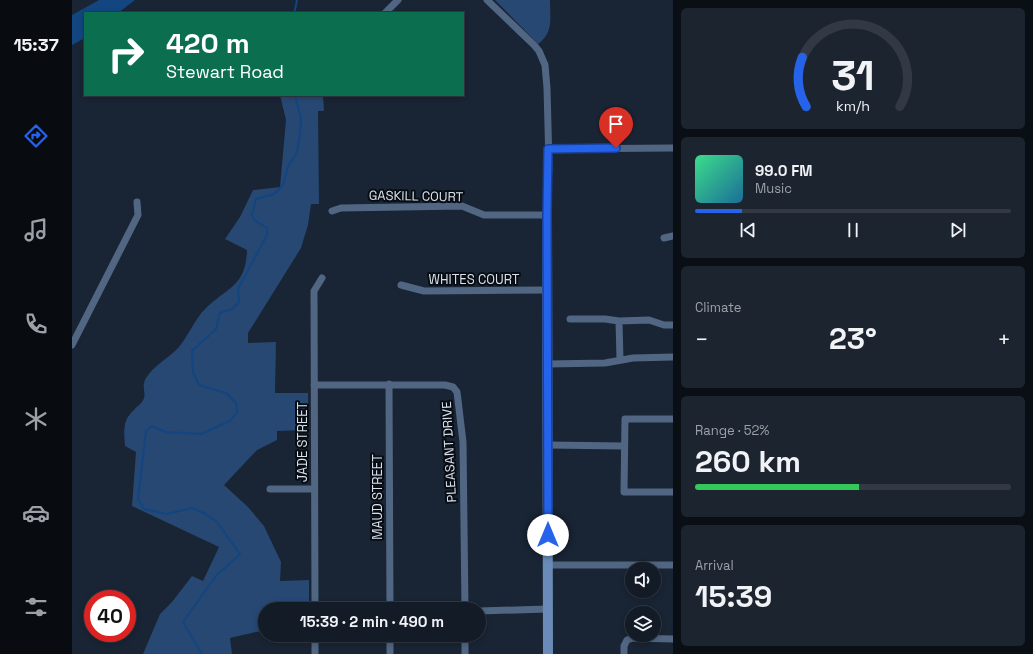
<!DOCTYPE html>
<html lang="en">
<head>
<meta charset="utf-8">
<style>
	body { margin:0; font-family:"Space Grotesk",sans-serif; background:#1c242f; color:#f1f3f6; height:100vh; display:flex; flex-direction:column; font-size:15px; white-space:nowrap }
	* { box-sizing:border-box; margin:0 }
	p { font-size:13px; color:#9da1a7 }
	.icon { flex:none; width:22px; height:22px; fill:none; stroke:currentColor; stroke-width:2; stroke-linecap:round; stroke-linejoin:round }
	.map { position:relative; flex:1; overflow:hidden }
	.drawer { display:flex; flex-direction:column; gap:8px; padding:8px; background:#0a0f15; width:360px }
	.drawer>* { flex:none }
	.banner { position:absolute; left:12px; top:12px; width:380px; height:84px; border-radius:0px; box-shadow:0 2px 6px #0003,0 0 0 1px #323944; background:#0b6e4f; color:#fff; overflow:hidden }
	.fabs { position:absolute; left:553px; top:562px; display:grid; gap:8px }
	.fabs a { display:grid; place-items:center; width:36px; height:36px; border-radius:50%; background:#131b27; box-shadow:0 2px 6px #0003,0 0 0 1px #323944; font-size:20px }
	.speed { position:absolute; left:12px; top:590px; display:flex; gap:8px; font-size:20px; font-weight:700; text-align:center }
	.speed>* { display:grid; place-content:center; width:52px; height:52px; border-radius:50%; background:#131b27; box-shadow:0 2px 6px #0003,0 0 0 1px #323944; line-height:1 }
	.speed .limit { border:6px solid #d22; background:#fff; color:#111 }
	.pin { position:absolute; display:grid; place-items:center; width:34px; height:34px; color:#fff; margin:-41px -17px; border-radius:50% 50% 50% 0; rotate:-45deg; box-shadow:0 0 4px #0007 }
	.pin .icon { rotate:45deg }
	.me { position:absolute; width:44px; margin:-22px; rotate:0deg; stroke-linejoin:round; filter:drop-shadow(0 0 3px #0008) }
	.turn { display:flex; align-items:center; gap:14px; height:84px; padding:0 16px; font-size:18px }
	.turn .icon { width:52px; height:52px; stroke-width:2.5 }
	.turn b { display:block; font-size:28px; line-height:34px }
	.big { font-size:30px; font-weight:800; line-height:1.1 }
	.drawer .card { flex:1; display:flex; flex-direction:column; justify-content:center; gap:6px; min-width:0; padding:0 14px; border-radius:6px; background:#1c242f }
	.drawer .dial { align-items:center; gap:0 }
	.dial svg { height:104px; overflow:visible; fill:none; stroke:#323944; stroke-width:7; stroke-linecap:round; text-anchor:middle }
	.dial text { fill:#f1f3f6; stroke:none }
	.song { display:flex; align-items:center; gap:12px }
	.cover { width:48px; height:48px; border-radius:6px; background:linear-gradient(135deg,hsl(150 70% 55%),hsl(200 70% 35%)) }
	.played { height:4px; border-radius:2px; background:linear-gradient(90deg,#2563eb 15%,#323944 15%) }
	.keys { display:flex; justify-content:space-around; direction:ltr }
	.heat { display:flex; justify-content:space-between; align-items:center; font-size:22px; direction:ltr }
	.charge { height:6px; border-radius:3px; background:linear-gradient(90deg,#34c759 52%,#323944 0) }
	.trip { position:absolute; left:186px; top:602px; width:228px; height:40px; border-radius:20px; background:#131b27; box-shadow:0 2px 6px #0003,0 0 0 1px #323944; font-weight:800; line-height:40px; text-align:center }
	main { display:flex; flex:1; min-height:0 }
	.tabs { display:flex; flex-direction:column; width:72px; justify-content:space-around; align-items:center; background:#080b10; color:#9da1a7 }
	.tabs .icon { width:28px; height:28px }
	.tabs .selected { color:#2563eb }
	.tabs b { font-size:18px; color:#f1f3f6 }
	.map>svg:first-child { display:block }
	.green { fill:#264873 }
	.water { fill:#134581 }
	.lines { fill:none; stroke-linecap:round; stroke-linejoin:round }
	.stream { stroke:#134581; stroke-width:2 }
	.street { stroke:#516682; stroke-width:7 }
	.secondary { stroke:#6a8bb7; stroke-width:10 }
	.route-casing { stroke:#184099; stroke-width:10 }
	.route { stroke:#2563eb; stroke-width:7 }
	.labels { text-anchor:middle; dominant-baseline:central; stroke-width:4; stroke-linejoin:round; paint-order:stroke }
	.street-label { font-size:13px; fill:#d9e1ec; stroke:#080d14 }
</style>
</head>
<body>
<main>
<nav class="tabs">
<b>15:37</b>
<svg class="icon selected" aria-label="directions" viewBox="0 0 24 24"><path d="M12 3l9 9-9 9-9-9zM9 14v-3h6M13 9l2 2-2 2"/></svg>
<svg class="icon" aria-label="music" viewBox="0 0 24 24"><path d="M9 18V5l10-2v13"/><circle cx="6" cy="18" r="3"/><circle cx="16" cy="16" r="3"/></svg>
<svg class="icon" aria-label="phone" viewBox="0 0 24 24"><path d="M5 4h4l2 5-3 2q2 4 5 5l2-3 5 2v4C11 20 4 13 5 4z"/></svg>
<svg class="icon" aria-label="climate" viewBox="0 0 24 24"><path d="M12 3v18M4 7l16 10M4 17L20 7"/></svg>
<svg class="icon" aria-label="car" viewBox="0 0 24 24"><path d="M5 17H2v-5l4-1 3-4h7l3 4 3 1v5h-3M9 17h6M6 11h13"/><circle cx="7" cy="17" r="2"/><circle cx="17" cy="17" r="2"/></svg>
<svg class="icon" aria-label="filters" viewBox="0 0 24 24"><path d="M4 7h16M4 17h16"/><circle cx="9" cy="7" r="2"/><circle cx="15" cy="17" r="2"/></svg>
</nav>
<div class="map">
<svg width="601" height="654" viewBox="0 0 601 654">
	<rect width="100%" height="100%" fill="#192434"/>
	<!-- green -->
	<path class="green" d="M423 0H478C478 17 482 33 466 44Z
		M208 95H251L252 111H246L247 204H239L236 225 229 248 176 333V343L204 342 203 393H236V430L205 431V440L185 450 152 485 176 507 192 526 209 562 208 581 237 580V609H193V630L158 638 160 654H71L88 614 100 602 120 576 131 581 147 547 60 506 64 452 53 446C52 432 50 420 62 410 65 406 70 404 72 398 74 392 69 386 74 378 82 365 97 358 107 347 117 335 122 320 133 309 155 287 174 287 175 250L153 239 168 217 181 190 208 187 214 120Z"/>
	<!-- water -->
	<path class="water" d="M27 0H63L46 13H13V38L0 45V15Z"/>
	<g class="lines">
		<!-- stream -->
		<path class="stream" d="M222 13 223 10 225 0
			M130 654 111 622 144 576 168 554 145 522 132 513 120 508 95 514 72 509 66 499 74 431 80 426 93 432 129 434 158 421 165 412 164 403 154 393 127 385 121 372 120 351 144 329 148 313 160 309 167 302 166 289 195 235V228L182 220 180 214 184 199 202 194 211 185 216 167 225 152 228 133 229 119 223 95"/>
		<!-- street -->
		<path class="street" d="M313 13 326 0
			M477 149 601 148
			M260 211 269 208 390 206 412 215H475L477 165 475 88 473 65 467 51 462 45 415 0
			M592 238 601 236
			M329 285 352 291 476 290
			M498 319H533L547 321 577 320 592 325H601
			M547 321 548 360
			M0 345 66 215 65 202
			M476 364 533 363 561 358 601 357
			M317 384 318 609
			M242 385H373L381 387 385 392 391 442 393 609
			M601 419H553L552 492H601
			M476 445 552 446
			M198 489H242
			M476 565H601
			M243 609 242 291 250 278
			M407 611 476 609
			M243 635V654
			M318 635V654
			M393 635V654
			M552 654V646L555 640 561 638 601 639"/>
		<!-- secondary -->
		<path class="secondary" d="M475 215 476 654"/>
	</g>
	<g class="lines">
		<!-- route casing -->
		<g class="route-casing">
			<path id="route" d="M476 535 475 215 476 149 544 148"/>
		</g>
		<!-- route -->
		<use href="#route" class="route"/>
	</g>
	<g class="labels">
		<!-- street labels -->
		<g class="street-label">
			<text transform="translate(344 196) rotate(1)">GASKILL COURT</text>
			<text x="402" y="279">WHITES COURT</text>
			<text transform="translate(230 442) rotate(-90)">JADE STREET</text>
			<text transform="translate(377 452) rotate(-93)">PLEASANT DRIVE</text>
			<text transform="translate(305 497) rotate(-90)">MAUD STREET</text>
		</g>
	</g>
</svg>
<div class="fabs">
<a><svg class="icon" aria-label="sound" viewBox="0 0 24 24"><path d="M4 9h4l5-4v14l-5-4H4zM17 9q2 3 0 6"/></svg></a>
<a><svg class="icon" aria-label="layers" viewBox="0 0 24 24"><path d="M12 4l9 5-9 5-9-5zM3 14l9 5 9-5"/></svg></a>
</div>
<div class="speed"><div class="limit">40</div></div>
<div class="pin" style="left:544px;top:148px;background:#d93025"><svg class="icon" aria-label="arrive" viewBox="0 0 24 24"><path d="M6 21V4h12l-3 4 3 4H6"/></svg></div>
<svg class="me" style="left:476px;top:535px" viewBox="-20 -20 40 40"><circle r="19" fill="#fff"/><path d="M0-13L10 11 0 6-10 11z" fill="#2563eb"/></svg>
<div class="trip">15:39 · 2 min · 490 m</div>
<div class="banner">
<div class="turn"><svg class="icon" aria-label="right" viewBox="0 0 24 24"><path d="M7 20v-9h11M14 6l5 5-5 5"/></svg><div><b>420 m</b>Stewart Road</div></div>
</div>
</div>
<section class="drawer">
<div class="card dial"><svg viewBox="0 0 100 80">
<path d="M14 69A42 42 0 1 1 86 69"/>
<path d="M14 69A42 42 0 0 1 11 31" stroke="#2563eb"/>
<text x="50" y="56" font-size="32" font-weight="700">31</text>
<text x="50" y="72" font-size="11">km/h</text>
</svg></div>
<div class="card">
<div class="song"><i class="cover"></i><div><b>99.0 FM</b><p>Music</p></div></div>
<div class="played"></div>
<div class="keys"><svg class="icon" aria-label="previous" viewBox="0 0 24 24"><path d="M18 5L8 12l10 7zM5 5v14"/></svg><svg class="icon" aria-label="pause" viewBox="0 0 24 24"><path d="M8 5v14M16 5v14"/></svg><svg class="icon" aria-label="next" viewBox="0 0 24 24"><path d="M6 5l10 7-10 7zM19 5v14"/></svg></div>
</div>
<div class="card"><p>Climate</p>
<div class="heat"><a>−</a><b class="big">23°</b><a>+</a></div>
</div>
<div class="card"><p>Range · 52%</p><b class="big">260 km</b><div class="charge"></div></div>
<div class="card"><p>Arrival</p><b class="big">15:39</b></div>
</section>
</main>
</body>
</html>
